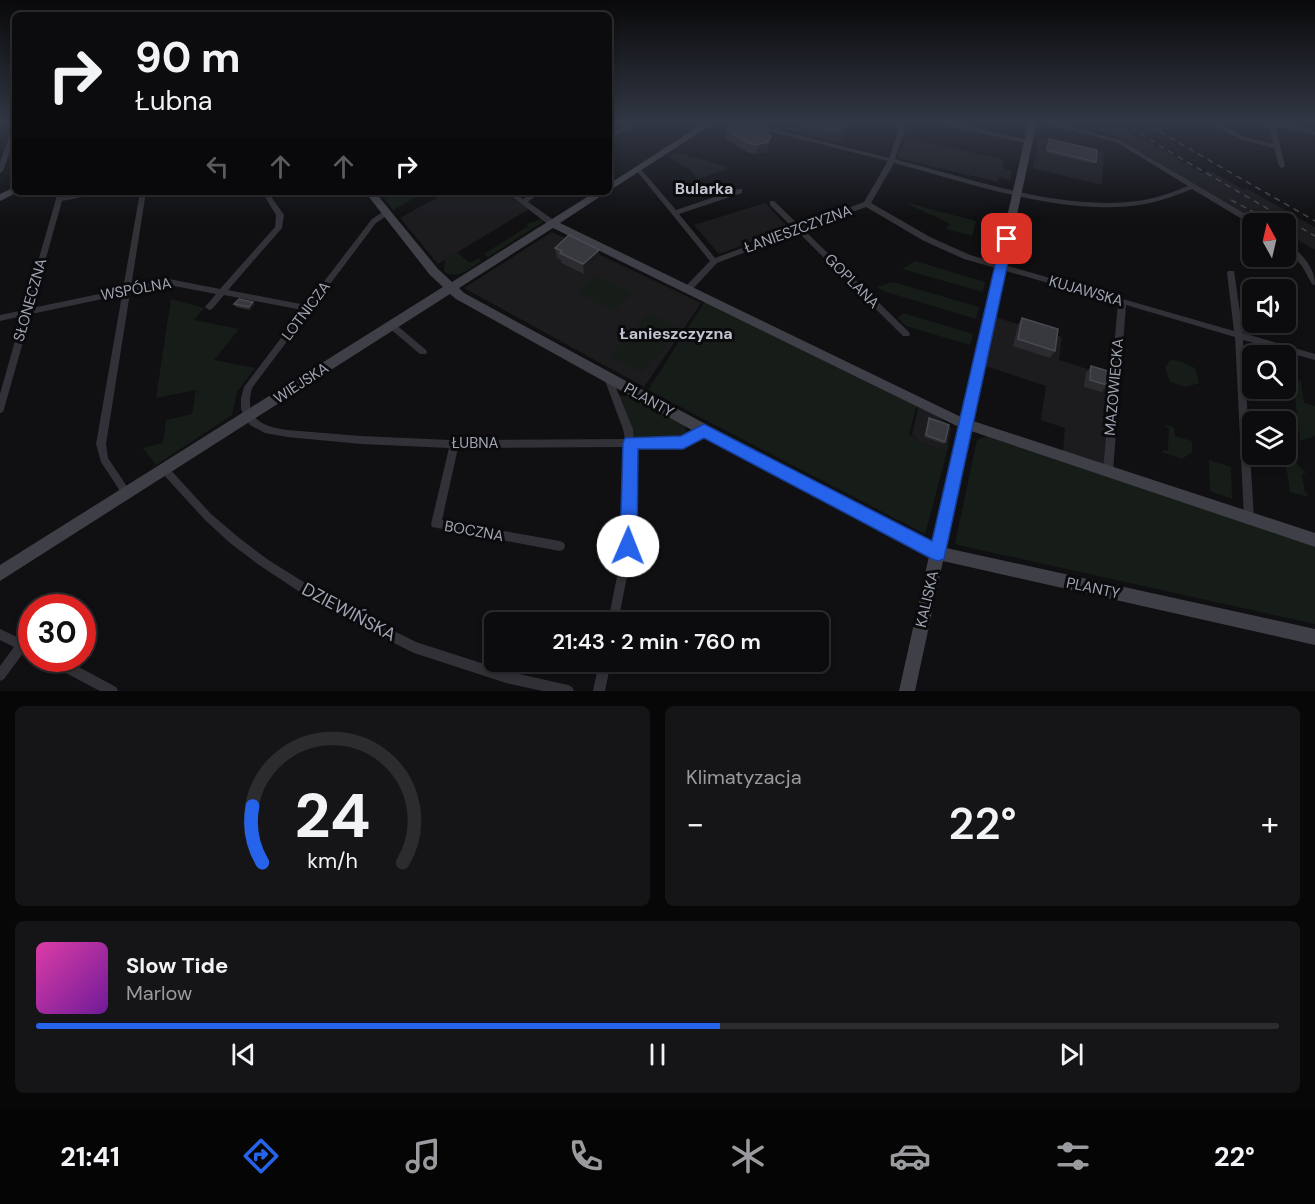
<!DOCTYPE html>
<html lang="pl">
<head>
<meta charset="utf-8">
<style>
	body { margin:0; font-family:"DM Sans",sans-serif; background:#151517; color:#f1f3f6; height:100vh; display:flex; flex-direction:column; font-size:22px; white-space:nowrap }
	* { box-sizing:border-box; margin:0 }
	p { font-size:20px; color:#9a9b9e }
	.icon { flex:none; width:33px; height:33px; fill:none; stroke:currentColor; stroke-width:2; stroke-linecap:round; stroke-linejoin:round }
	.map { position:relative; height:691px; overflow:hidden }
	.drawer { display:flex; flex-direction:column; gap:15px; padding:15px; background:#070708; flex:1 }
	.drawer>* { flex:none }
	.guide { position:absolute; left:12px; top:12px; width:600px; height:183px; border-radius:9px; box-shadow:0 3px 9px #0003,0 0 0 2px #2c2c2e; background:#0c0c0e; color:#f1f3f6; overflow:hidden }
	.needle { width:39px; rotate:352deg }
	.fabs { position:absolute; left:1242px; top:213px; display:grid; gap:12px }
	.fabs a { display:grid; place-items:center; width:54px; height:54px; border-radius:9px; background:#0c0c0e; box-shadow:0 3px 9px #0003,0 0 0 2px #2c2c2e; font-size:30px }
	.speed { position:absolute; left:18px; top:594px; display:flex; gap:12px; font-size:30px; font-weight:700; text-align:center }
	.speed>* { display:grid; place-content:center; width:78px; height:78px; border-radius:50%; background:#0c0c0e; box-shadow:0 3px 9px #0003,0 0 0 2px #2c2c2e; line-height:1 }
	.speed .limit { border:9px solid #d22; background:#fff; color:#111 }
	.pin { position:absolute; display:grid; place-items:center; width:51px; height:51px; color:#fff; margin:-26px; border-radius:12px; box-shadow:0 3px 9px #0006 }
	.me { position:absolute; width:66px; margin:-33px; rotate:1deg; stroke-linejoin:round; filter:drop-shadow(0 0 4px #0008) }
	.turn { display:flex; align-items:center; gap:21px; height:126px; padding:0 24px; font-size:27px }
	.turn .icon { width:78px; height:78px; stroke-width:2.5 }
	.turn b { display:block; font-size:42px; line-height:51px }
	.lanes { display:flex; align-items:center; height:57px; padding:0 24px; background:#0003; justify-content:center; gap:30px; direction:ltr }
	.lanes .off { opacity:.35 }
	.big { font-size:45px; font-weight:600; line-height:1.1 }
	.drawer .widget { flex:1; display:flex; flex-direction:column; justify-content:center; gap:9px; min-width:0; padding:0 21px; border-radius:9px; background:#151517 }
	.drawer .dial { align-items:center; gap:0 }
	.dial svg { height:156px; overflow:visible; fill:none; stroke:#2c2c2e; stroke-width:7; stroke-linecap:round; text-anchor:middle }
	.dial text { fill:#f1f3f6; stroke:none }
	.song { display:flex; align-items:center; gap:18px }
	.cover { width:72px; height:72px; border-radius:9px; background:linear-gradient(135deg,hsl(320 70% 55%),hsl(280 70% 35%)) }
	.played { height:6px; border-radius:3px; background:linear-gradient(90deg,#2563eb 55%,#2c2c2e 55%) }
	.keys { display:flex; justify-content:space-around; direction:ltr }
	.heat { display:flex; justify-content:space-between; align-items:center; font-size:33px; direction:ltr }
	.drawer .tiles { flex:1; display:grid; gap:15px; grid-template-columns:1fr 1fr }
	.widget:last-child { grid-column:span 2 }
	.trip { position:absolute; left:484px; top:612px; width:345px; height:60px; border-radius:9px; background:#0c0c0e; box-shadow:0 3px 9px #0003,0 0 0 2px #2c2c2e; font-weight:600; line-height:60px; text-align:center }
	.tab-bar { display:flex; height:96px; justify-content:space-around; align-items:center; background:#050506; color:#9a9b9e }
	.tab-bar .icon { width:42px; height:42px }
	.tab-bar .active { color:#2563eb }
	.tab-bar b { font-size:27px; color:#f1f3f6 }
	.map>svg:first-child { display:block }
	.built { fill:#1c1c1f }
	.green { fill:#161d18 }
	.lines { fill:none; stroke-linecap:round; stroke-linejoin:round }
	.street { fill:#313137; fill-rule:evenodd }
	.secondary { fill:#3f4047; fill-rule:evenodd }
	.rail { stroke:#44454c; stroke-width:1.5; stroke-dasharray:6 5; stroke-linecap:butt }
	.wall { fill:#2c2c30 }
	.shaded-wall { fill:#1b1b1e }
	.building { fill:#38393e; stroke:#484a51; stroke-width:1.5 }
	.route { fill:#2563eb; stroke:#184099; stroke-width:1.5 }
	.labels { text-anchor:middle; dominant-baseline:central; stroke-width:6; stroke-linejoin:round; paint-order:stroke }
	.street-label { font-size:15px; fill:#a0a5b4; stroke:#0b0b0d }
	.neighbourhood-label { font-size:16px; font-weight:bold; fill:#c1c4d0; stroke:#0b0b0d }
	.near-street-label { font-size:18px; fill:#a0a5b4; stroke:#0b0b0d }
</style>
</head>
<body>
<div class="map">
<svg width="1315" height="691" viewBox="0 0 1315 691">
	<rect width="100%" height="100%" fill="#101012"/>
	<!-- built -->
	<path class="built" d="M788 121H852L840 143 783 129Z
		M1080 121H1120L1133 133 1202 173 1209 170 1244 190 1247 189 1315 227V250L1286 233V224L1269 223 1259 218 1255 220 1114 136 1086 127Z
		M906 137 1004 160 1003 168 1012 171 1010 180 999 177 998 182 897 158Z
		M1039 138 1104 153 1102 185 1033 168Z
		M676 152 731 168 698 179 690 170 668 157Z
		M447 192H505L529 209 438 264 400 218Z
		M765 203 789 228 719 254 694 225Z
		M552 232 701 303 644 387 464 288Z
		M991 316 1062 337 1059 360 1115 378 1109 468 1063 452 1065 428 1041 420 1046 386 982 365Z
		M920 400 951 428 947 452 922 443 912 435Z"/>
	<!-- green -->
	<path class="green" d="M380 192H425L393 210Z
		M904 202 976 221 972 236 946 229 950 224Z
		M542 219 543 222 488 257 484 254 528 226 526 224Z
		M457 252 470 263 479 258 481 261C470 269 457 280 444 272L445 259Z
		M915 261 985 282 983 292 902 269Z
		M596 276 631 294 613 311 578 293Z
		M893 282 979 307 976 319 883 291 877 287Z
		M171 299 204 308 194 320 239 329 214 360 255 368 237 392 232 415 156 465 143 448 163 443 166 420 192 414 196 390 156 398Z
		M706 300 917 405 909 434 922 443 947 452 925 534 648 390Z
		M650 313 681 329 641 373 609 356Z
		M903 313 973 334 970 345 906 326 898 318Z
		M1170 360 1180 361 1195 368 1199 383 1186 387 1170 382 1165 368Z
		M1293 379 1301 381 1304 403 1315 406V436L1300 441Z
		M618 396H629L684 425 689 437 682 440H636Z
		M1164 425 1174 427 1175 436 1192 441V452L1182 459 1162 452V450L1168 451 1169 429Z
		M987 436 1315 547V624L958 545 955 543 977 440Z
		M1285 458 1295 462 1306 473 1302 474 1305 492 1309 495 1305 496 1290 492Z
		M1209 460 1231 467 1232 499 1210 491Z"/>
	<g class="lines">
		<!-- street -->
		<path class="street" d="M633 121H640L609 140V135Z
			M731 121H741L889 158 902 121H908L895 159C972 179 1064 213 1144 200 1159 197 1174 192 1188 186L1116 142 1036 121H1046L1120 140 1259 222V224H1252V225L1192 189C1177 195 1161 201 1145 204 1064 218 971 183 894 163L871 203 930 237 970 255 1234 331 1227 273 1228 271H1234L1243 333 1315 354V360L1243 340 1254 518 1252 521 1249 523 1246 521 1244 518 1235 337 1126 305 1113 471 1111 474 1108 475 1105 474 1103 471 1118 303 964 259 924 241 866 207 804 230 909 332 910 334 909 336H903L798 232 717 263 690 292H684L683 290 684 288 710 261 636 170V168H640L676 210 738 189H742V193L679 214 715 258 794 229 770 205V201H774L800 226 864 202 888 161 732 122Z
			M934 121H945L1029 140 1032 142 1029 144 937 123Z
			M1207 121H1214L1244 137 1273 144 1268 121H1274L1315 131V135L1275 125 1285 166 1282 168 1279 166 1274 148 1240 139Z
			M15 127V138L3 171 0 173V162L12 129Z
			M58 192H64L63 196 86 192H101L98 194 62 201 32 308 123 289 140 192H146L131 287 169 279 220 289 275 227 276 215 262 192H268L284 215 282 228 228 290 306 305 372 219 384 211H388V215L376 223 252 388C244 418 260 426 287 430L361 436 450 440 625 439 623 429 604 378 605 376H611L612 378 633 429 634 439H673L691 435 704 426 707 427 709 430C693 452 658 447 635 447L633 546 618 622H608L623 546 625 447 458 448 442 520 560 541 564 543 565 546 564 549 560 551 432 527 431 524 449 448 361 444 287 437 265 433 250 425 244 416 241 409V398L244 387 302 310 224 295 212 309 209 310 205 307 216 294 169 285 130 293 106 444 108 458 132 494 130 497 127 498 124 497 101 462 96 444 122 295 31 314 4 409 3 412 0 413V394L22 316 0 321V315L24 310Z
			M506 192H514L523 199 533 192H541L528 202 555 221 556 223 555 225H549Z
			M1286 242H1289C1301 255 1315 266 1315 285L1312 284 1302 266 1286 248Z
			M391 322 394 323 426 350 427 352 426 354H420L388 327 387 325Z
			M165 466 168 467 211 514 238 537 267 559 332 600 416 642 506 671 568 685 572 687 574 691H543L506 683 414 653 324 608 259 565 230 543 205 520 162 473 160 470 162 467Z
			M0 629 32 644V655L24 652 4 679 0 681V666L14 647 0 640Z
			M44 658H62L116 687 118 691H100L45 662Z
			M599 662H611L605 691H593Z"/>
		<!-- secondary -->
		<path class="secondary" d="M707 121H717L609 191V184Z
			M1029 121H1037L973 421 1315 533V547L971 431 946 548 1315 629V645L943 561 915 691H899L929 556 699 434 456 299 450 294 0 581V565L443 287 430 275 365 192H375L438 269 452 282 595 192H607L560 223 961 417ZM553 228 959 427 932 542 709 426 464 293 459 288Z
			M15 187V192H18L0 201V194Z"/>
		<!-- rail -->
		<path class="rail" d="M1122 121 1163 148 1315 236
			M1141 121 1315 221
			M1231 200 1277 224"/>
	</g>
	<!-- wall -->
	<path class="wall" d="M771 121H783L780 126 770 124Z
		M806 121H846L837 136 805 126Z
		M727 130 771 136 769 145 767 152 756 154 747 152 726 139Z
		M1049 139 1096 162 1094 164 1046 153Z
		M555 248 599 250V259L584 274 561 263V260L557 258Z
		M234 304H255L250 310 236 307Z
		M1022 318 1055 351 1050 358 1013 346 1018 325Z
		M1091 366 1107 385 1102 392 1084 387 1086 373Z
		M929 418 945 442 943 444 924 437Z"/>
	<!-- shaded-wall -->
	<path class="shaded-wall" d="M844 121H846L837 136 838 131Z
		M771 136 769 145 767 152 756 154 757 145Z
		M599 250V259L584 274 583 264Z
		M253 302 255 304 250 310 249 307Z"/>
	<!-- building -->
	<path class="building" d="M740 121 760 130 766 131 771 136 768 142 757 145 748 143 727 130Z
		M806 121H844L838 131Z
		M1049 139 1097 150 1096 162 1047 150Z
		M569 235 599 250 583 264 560 253 562 251 555 248Z
		M239 299 253 302 249 307 234 304Z
		M1022 318 1058 329 1055 351 1018 339Z
		M1091 366 1108 371 1107 385 1090 380Z
		M929 418 949 425 945 442 926 435Z"/>
	<!-- sky -->
	<linearGradient id="sky" x2="0" y2="1"><stop stop-color="#09090a"/><stop offset="0.56" stop-color="#313744"/><stop offset="1" stop-color="#313744" stop-opacity="0"/></linearGradient>
	<rect width="1315" height="218" fill="url(#sky)"/>
	<!-- route -->
	<path class="route" d="M1007 235 1013 239 944 559 938 561 932 559 704 438 683 449H638L637 546 634 552 628 554 622 552 620 546 623 443 625 438 681 436 704 424 932 541 1001 239Z"/>
	<g class="labels">
		<!-- street labels -->
		<g class="street-label">
			<text transform="translate(798 229) rotate(-20)">ŁANIESZCZYZNA</text>
			<text transform="translate(852 281) rotate(45)">GOPLANA</text>
			<text transform="translate(136 289) rotate(-10)">WSPÓLNA</text>
			<text transform="translate(1086 291) rotate(16)">KUJAWSKA</text>
			<text transform="translate(30 300) rotate(-74)">SŁONECZNA</text>
			<text transform="translate(306 311) rotate(-53)">LOTNICZA</text>
			<text transform="translate(301 383) rotate(-33)">WIEJSKA</text>
			<text transform="translate(1114 387) rotate(-85)">MAZOWIECKA</text>
			<text transform="translate(649 400) rotate(29)">PLANTY</text>
			<text x="475" y="443">ŁUBNA</text>
			<text transform="translate(474 531) rotate(10)">BOCZNA</text>
			<text transform="translate(1093 588) rotate(12)">PLANTY</text>
			<text transform="translate(927 599) rotate(-77)">KALISKA</text>
		</g>
		<!-- neighbourhood labels -->
		<g class="neighbourhood-label">
			<text x="704" y="188">Bularka</text>
			<text x="676" y="333">Łanieszczyzna</text>
		</g>
		<!-- near-street labels -->
		<g class="near-street-label">
			<text transform="translate(349 612) rotate(28)">DZIEWIŃSKA</text>
		</g>
	</g>
</svg>
<div class="fabs">
<a><svg class="needle" viewBox="-14 -14 28 28"><path d="M0-13l5 13h-10z" fill="#e53935"/><path d="M0 13l5-13h-10z" fill="#9a9b9e"/></svg></a>
<a><svg class="icon" aria-label="sound" viewBox="0 0 24 24"><path d="M4 9h4l5-4v14l-5-4H4zM17 9q2 3 0 6"/></svg></a>
<a><svg class="icon" aria-label="search" viewBox="0 0 24 24"><circle cx="10" cy="10" r="6"/><path d="M15 15l6 6"/></svg></a>
<a><svg class="icon" aria-label="layers" viewBox="0 0 24 24"><path d="M12 4l9 5-9 5-9-5zM3 14l9 5 9-5"/></svg></a>
</div>
<div class="speed"><div class="limit">30</div></div>
<div class="pin" style="left:1007px;top:239px;background:#d93025"><svg class="icon" aria-label="arrive" viewBox="0 0 24 24"><path d="M6 21V4h12l-3 4 3 4H6"/></svg></div>
<svg class="me" style="left:628px;top:546px" viewBox="-20 -20 40 40"><circle r="19" fill="#fff"/><path d="M0-13L10 11 0 6-10 11z" fill="#2563eb"/></svg>
<div class="trip">21:43 · 2 min · 760 m</div>
<div class="guide">
<div class="turn"><svg class="icon" aria-label="right" viewBox="0 0 24 24"><path d="M7 20v-9h11M14 6l5 5-5 5"/></svg><div><b>90 m</b>Łubna</div></div>
<div class="lanes"><svg class="icon off" aria-label="left" viewBox="0 0 24 24"><path d="M17 20v-9H6M10 6l-5 5 5 5"/></svg><svg class="icon off" aria-label="ahead" viewBox="0 0 24 24"><path d="M12 20V5M6 11l6-6 6 6"/></svg><svg class="icon off" aria-label="ahead" viewBox="0 0 24 24"><path d="M12 20V5M6 11l6-6 6 6"/></svg><svg class="icon" aria-label="right" viewBox="0 0 24 24"><path d="M7 20v-9h11M14 6l5 5-5 5"/></svg></div>
</div>
</div>
<section class="drawer">
<div class="tiles">
<div class="widget dial"><svg viewBox="0 0 100 80">
<path d="M14 69A42 42 0 1 1 86 69"/>
<path d="M14 69A42 42 0 0 1 9 40" stroke="#2563eb"/>
<text x="50" y="56" font-size="32" font-weight="700">24</text>
<text x="50" y="72" font-size="11">km/h</text>
</svg></div>
<div class="widget"><p>Klimatyzacja</p>
<div class="heat"><a>−</a><b class="big">22°</b><a>+</a></div>
</div>
<div class="widget">
<div class="song"><i class="cover"></i><div><b>Slow Tide</b><p>Marlow</p></div></div>
<div class="played"></div>
<div class="keys"><svg class="icon" aria-label="previous" viewBox="0 0 24 24"><path d="M18 5L8 12l10 7zM5 5v14"/></svg><svg class="icon" aria-label="pause" viewBox="0 0 24 24"><path d="M8 5v14M16 5v14"/></svg><svg class="icon" aria-label="next" viewBox="0 0 24 24"><path d="M6 5l10 7-10 7zM19 5v14"/></svg></div>
</div>
</div>
</section>
<nav class="tab-bar">
<b>21:41</b>
<svg class="icon active" aria-label="directions" viewBox="0 0 24 24"><path d="M12 3l9 9-9 9-9-9zM9 14v-3h6M13 9l2 2-2 2"/></svg>
<svg class="icon" aria-label="music" viewBox="0 0 24 24"><path d="M9 18V5l10-2v13"/><circle cx="6" cy="18" r="3"/><circle cx="16" cy="16" r="3"/></svg>
<svg class="icon" aria-label="phone" viewBox="0 0 24 24"><path d="M5 4h4l2 5-3 2q2 4 5 5l2-3 5 2v4C11 20 4 13 5 4z"/></svg>
<svg class="icon" aria-label="climate" viewBox="0 0 24 24"><path d="M12 3v18M4 7l16 10M4 17L20 7"/></svg>
<svg class="icon" aria-label="car" viewBox="0 0 24 24"><path d="M5 17H2v-5l4-1 3-4h7l3 4 3 1v5h-3M9 17h6M6 11h13"/><circle cx="7" cy="17" r="2"/><circle cx="17" cy="17" r="2"/></svg>
<svg class="icon" aria-label="filters" viewBox="0 0 24 24"><path d="M4 7h16M4 17h16"/><circle cx="9" cy="7" r="2"/><circle cx="15" cy="17" r="2"/></svg>
<b>22°</b>
</nav>
</body>
</html>
